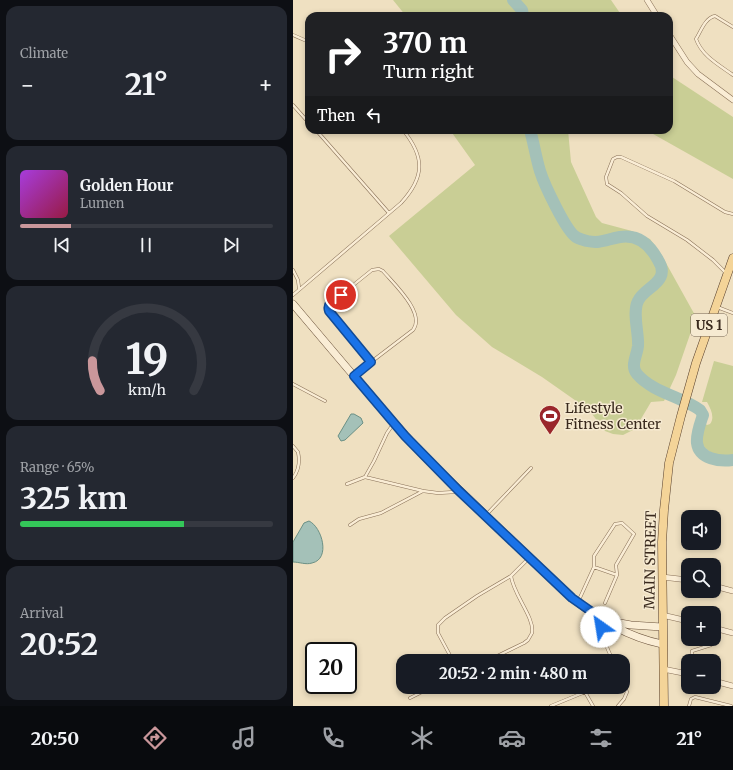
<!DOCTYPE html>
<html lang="en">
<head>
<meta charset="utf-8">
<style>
	body { margin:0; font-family:Merriweather,serif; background:#242831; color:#f1f3f6; height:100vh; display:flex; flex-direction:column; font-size:15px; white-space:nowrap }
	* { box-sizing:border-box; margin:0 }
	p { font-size:13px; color:#9ea1a6 }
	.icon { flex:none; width:22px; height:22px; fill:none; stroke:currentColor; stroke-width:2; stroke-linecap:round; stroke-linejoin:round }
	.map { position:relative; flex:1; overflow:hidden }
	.side { display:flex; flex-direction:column; gap:6px; padding:6px; background:#0d0f14; width:293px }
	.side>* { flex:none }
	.banner { position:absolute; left:12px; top:12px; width:368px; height:122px; border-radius:12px; box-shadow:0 2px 6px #0003; background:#202124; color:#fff; overflow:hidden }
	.fabs { position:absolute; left:388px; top:510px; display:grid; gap:8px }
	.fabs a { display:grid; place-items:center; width:40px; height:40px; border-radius:8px; background:#171b24; box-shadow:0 2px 6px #0003; font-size:20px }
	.speed { position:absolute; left:12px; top:642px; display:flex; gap:8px; font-size:20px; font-weight:700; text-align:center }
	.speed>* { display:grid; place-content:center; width:52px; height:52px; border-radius:50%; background:#171b24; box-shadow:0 2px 6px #0003; line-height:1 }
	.speed .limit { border:2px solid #111; border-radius:6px; background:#fff; color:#111 }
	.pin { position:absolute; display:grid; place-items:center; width:34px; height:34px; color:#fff; margin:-17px; border:2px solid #fff; border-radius:50%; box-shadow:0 1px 4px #0007 }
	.me { position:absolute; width:44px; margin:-22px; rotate:328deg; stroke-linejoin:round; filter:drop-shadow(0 0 3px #0008) }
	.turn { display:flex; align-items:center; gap:14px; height:84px; padding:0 12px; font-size:18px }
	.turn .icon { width:52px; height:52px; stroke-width:2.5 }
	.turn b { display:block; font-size:28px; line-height:34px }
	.then { display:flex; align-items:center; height:38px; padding:0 12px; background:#0003; gap:8px; font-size:15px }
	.big { font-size:30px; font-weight:700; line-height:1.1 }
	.side .tile { flex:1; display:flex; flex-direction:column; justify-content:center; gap:6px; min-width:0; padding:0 14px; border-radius:12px; background:#242831 }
	.side .dial { align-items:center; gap:0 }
	.dial svg { height:104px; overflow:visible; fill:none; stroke:#363941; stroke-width:7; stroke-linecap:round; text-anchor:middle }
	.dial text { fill:#f1f3f6; stroke:none }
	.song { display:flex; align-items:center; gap:12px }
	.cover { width:48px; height:48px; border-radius:6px; background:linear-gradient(135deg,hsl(280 70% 55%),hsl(340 70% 35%)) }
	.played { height:4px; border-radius:2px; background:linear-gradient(90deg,#ca979b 20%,#363941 20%) }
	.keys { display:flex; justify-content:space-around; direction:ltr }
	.heat { display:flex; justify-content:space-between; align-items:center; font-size:22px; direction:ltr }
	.charge { height:6px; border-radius:3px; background:linear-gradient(90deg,#34c759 65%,#363941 0) }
	.trip { position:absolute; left:103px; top:654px; width:234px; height:40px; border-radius:12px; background:#171b24; box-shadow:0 2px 6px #0003; font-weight:700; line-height:40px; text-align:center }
	.menu { display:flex; height:64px; justify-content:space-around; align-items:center; background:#090b0e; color:#9ea1a6 }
	.menu .icon { width:28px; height:28px }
	.menu .active { color:#ca979b }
	.menu b { font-size:18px; color:#f1f3f6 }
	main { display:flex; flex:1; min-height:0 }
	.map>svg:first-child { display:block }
	.green { fill:#c9ce95 }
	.water { fill:#a4c1b8; stroke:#6b9085 }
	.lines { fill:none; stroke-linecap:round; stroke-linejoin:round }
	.river { stroke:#a4c1b8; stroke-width:12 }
	.lane-casing { stroke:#897158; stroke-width:3.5 }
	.street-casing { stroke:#897158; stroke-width:6 }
	.secondary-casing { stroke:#6b523b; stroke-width:8 }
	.primary-casing { stroke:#573f2d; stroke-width:9 }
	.lane { stroke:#faedd5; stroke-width:2.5 }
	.street { stroke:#faedd5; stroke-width:5 }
	.secondary { stroke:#faedd5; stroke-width:7 }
	.primary { stroke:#f4d498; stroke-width:8 }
	.route-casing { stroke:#114b97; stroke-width:10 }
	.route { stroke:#1a73e8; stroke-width:7 }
	.labels { text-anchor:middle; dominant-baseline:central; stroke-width:3; stroke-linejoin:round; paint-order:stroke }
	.shield { fill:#f6ead1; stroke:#726353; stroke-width:1 }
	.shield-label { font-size:13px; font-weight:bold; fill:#39291d }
	.poi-label { font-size:14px; fill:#39291d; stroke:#f6ead1; text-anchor:start }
	.street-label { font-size:14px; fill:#39291d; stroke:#f6ead1 }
</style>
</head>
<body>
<main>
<section class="side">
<div class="tile"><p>Climate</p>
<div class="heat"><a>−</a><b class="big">21°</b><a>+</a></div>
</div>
<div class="tile">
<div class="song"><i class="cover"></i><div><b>Golden Hour</b><p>Lumen</p></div></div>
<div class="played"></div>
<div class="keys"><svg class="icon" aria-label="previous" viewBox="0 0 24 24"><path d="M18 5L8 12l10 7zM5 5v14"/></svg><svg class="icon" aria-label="pause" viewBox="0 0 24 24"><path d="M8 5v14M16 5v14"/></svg><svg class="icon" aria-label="next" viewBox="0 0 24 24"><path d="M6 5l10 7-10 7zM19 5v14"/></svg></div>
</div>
<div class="tile dial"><svg viewBox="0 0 100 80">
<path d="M14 69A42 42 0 1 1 86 69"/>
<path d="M14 69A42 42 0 0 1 8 46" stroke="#ca979b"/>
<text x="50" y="56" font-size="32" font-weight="700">19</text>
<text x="50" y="72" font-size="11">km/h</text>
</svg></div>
<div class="tile"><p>Range · 65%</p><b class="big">325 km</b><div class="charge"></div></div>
<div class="tile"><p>Arrival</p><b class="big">20:52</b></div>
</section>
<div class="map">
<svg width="440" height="706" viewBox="0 0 440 706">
	<rect width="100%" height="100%" fill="#efe0c1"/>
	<!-- green -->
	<path class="green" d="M100 0H318L329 16H113Z
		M376 75 440 117V179L353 130H376Z
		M157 130H275L278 162 303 217 309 223 339 231 357 239 368 254 403 317 383 375 371 401 358 402 342 429 330 435 320 434 312 431 296 410 249 377 199 347 163 315 96 236 182 165Z
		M421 361 440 366V458C437 457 433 458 430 457 420 456 406 446 407 436L409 434V424L411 423 414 425 417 424C422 418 418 409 414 402H409Z"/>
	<!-- water -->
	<path class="water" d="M58 414H61L68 418 70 423 52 440 48 441 45 436Z
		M16 521C29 527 38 559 19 563 13 565 6 562 0 562V542L11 523Z"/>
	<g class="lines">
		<!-- river -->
		<path class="river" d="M220 0 229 10 230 16
			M237 130C241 144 243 158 247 171 251 184 273 231 283 237 286 239 291 240 294 241 308 244 314 239 327 237 345 234 357 245 365 260 379 282 351 287 345 301 339 313 346 333 345 346 344 356 337 366 344 374 359 392 389 397 407 410L410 415C407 424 403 434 404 443 406 459 427 462 440 460"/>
		<!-- lane casing -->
		<g class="lane-casing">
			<path id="lane" d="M440 27 422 16C412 18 408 31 403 39 409 56 426 65 440 75
				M0 35 16 42
				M0 105 16 123
				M23 130 96 213
				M0 270 5 280 6 288
				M434 274 420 260 394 240 354 216 328 193 314 184 313 177 320 159 324 157H328L381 181 432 212 440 214
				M0 295 108 203C132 177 132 157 110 130
				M424 307 440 313
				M61 375 120 330C133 313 100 283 90 271L86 269 79 270 38 303 35 308 36 311 78 362
				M0 384 32 401
				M0 446 5 452C7 461 6 470 0 478
				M72 477 81 461 94 433 101 423
				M54 484 72 477 130 491 145 493 162 492 164 490
				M194 514 238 468
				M57 525 66 519 88 513 130 491
				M301 567 324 575 312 603
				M285 602 301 567V556L322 524 329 523 341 534 323 565 324 575
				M309 620C307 635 314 647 320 661
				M421 635 423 628
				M160 661 145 633V625L152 618 184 596 218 576
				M194 661 231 643 235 640 239 633C242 618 220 594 218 576L236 558
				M398 661 399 651 418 645 420 639
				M117 698 139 687
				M258 706 292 692
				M300 706 292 692 301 687
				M325 706 331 699 334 692 330 683
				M396 706 398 699 402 697 438 706"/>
		</g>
		<!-- street casing -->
		<g class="street-casing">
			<path id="street" d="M354 0 364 16
				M376 34 394 62 405 74 440 100
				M369 577 395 580
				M421 586 440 591
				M369 615 395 621
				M421 628 440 633
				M370 669 395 674
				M421 681 440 686"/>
		</g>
		<!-- secondary casing -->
		<g class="secondary-casing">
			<path id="secondary" d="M0 304 88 408 130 455 279 598C307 620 335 637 369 644
				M316 621 338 625 369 627"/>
		</g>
		<!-- primary casing -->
		<g class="primary-casing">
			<path id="primary" d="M371 706 369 542 371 510 376 463 388 416 403 363 440 258"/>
		</g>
		<!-- lane -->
		<use href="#lane" class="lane"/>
		<!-- street -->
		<use href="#street" class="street"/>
		<!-- secondary -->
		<use href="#secondary" class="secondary"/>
		<!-- primary -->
		<use href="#primary" class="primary"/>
	</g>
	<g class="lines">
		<!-- route casing -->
		<g class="route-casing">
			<path id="route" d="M48 295C42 299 33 303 36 311L78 362 61 376 112 436 165 490 279 598 309 619 308 627"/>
		</g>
		<!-- route -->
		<use href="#route" class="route"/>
	</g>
	<!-- icons -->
	<defs>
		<g id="stadium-pin" transform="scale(1.15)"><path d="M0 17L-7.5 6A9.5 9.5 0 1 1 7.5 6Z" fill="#9a262b" stroke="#f6ead1"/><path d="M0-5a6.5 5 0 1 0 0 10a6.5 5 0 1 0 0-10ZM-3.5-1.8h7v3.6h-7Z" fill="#fff"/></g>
	</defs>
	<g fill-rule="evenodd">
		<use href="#stadium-pin" x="257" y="416"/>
	</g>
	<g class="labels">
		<!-- shield labels -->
		<rect class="shield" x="398" y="314" width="36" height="22" rx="3"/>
		<g class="shield-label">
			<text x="416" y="325">US 1</text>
		</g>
		<!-- poi labels -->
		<g class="poi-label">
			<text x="272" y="408">Lifestyle<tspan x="272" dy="16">Fitness Center</tspan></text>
		</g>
		<!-- street labels -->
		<g class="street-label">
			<text transform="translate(357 560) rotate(-89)">MAIN STREET</text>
		</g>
	</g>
</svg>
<div class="fabs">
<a><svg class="icon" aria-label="sound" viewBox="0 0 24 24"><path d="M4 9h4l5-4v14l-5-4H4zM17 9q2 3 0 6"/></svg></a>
<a><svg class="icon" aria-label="search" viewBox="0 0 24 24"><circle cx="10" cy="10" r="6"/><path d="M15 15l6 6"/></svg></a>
<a>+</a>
<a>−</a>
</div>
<div class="speed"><div class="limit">20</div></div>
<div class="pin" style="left:48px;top:295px;background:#d93025"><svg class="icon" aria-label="arrive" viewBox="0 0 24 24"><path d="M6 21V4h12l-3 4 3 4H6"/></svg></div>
<svg class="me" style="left:308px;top:627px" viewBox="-20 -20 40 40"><circle r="19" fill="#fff"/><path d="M0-13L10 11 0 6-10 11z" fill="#1a73e8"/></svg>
<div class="trip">20:52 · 2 min · 480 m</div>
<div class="banner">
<div class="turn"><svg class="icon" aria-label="right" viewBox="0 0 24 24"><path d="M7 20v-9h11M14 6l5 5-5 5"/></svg><div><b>370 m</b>Turn right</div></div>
<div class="then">Then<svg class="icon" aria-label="left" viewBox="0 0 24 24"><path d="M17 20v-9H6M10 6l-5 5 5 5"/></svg></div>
</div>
</div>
</main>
<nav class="menu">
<b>20:50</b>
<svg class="icon active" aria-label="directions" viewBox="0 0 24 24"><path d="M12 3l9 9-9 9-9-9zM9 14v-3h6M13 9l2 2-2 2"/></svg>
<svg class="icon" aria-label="music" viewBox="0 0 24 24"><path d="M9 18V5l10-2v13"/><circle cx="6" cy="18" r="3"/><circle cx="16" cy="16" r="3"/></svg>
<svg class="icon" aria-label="phone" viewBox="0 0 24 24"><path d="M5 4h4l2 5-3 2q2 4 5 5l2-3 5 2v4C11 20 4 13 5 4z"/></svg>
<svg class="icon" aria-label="climate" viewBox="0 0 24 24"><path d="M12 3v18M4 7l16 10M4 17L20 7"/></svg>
<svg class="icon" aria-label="car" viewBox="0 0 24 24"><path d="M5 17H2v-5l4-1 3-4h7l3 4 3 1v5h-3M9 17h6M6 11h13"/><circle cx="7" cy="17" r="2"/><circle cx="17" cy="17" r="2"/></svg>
<svg class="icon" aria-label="filters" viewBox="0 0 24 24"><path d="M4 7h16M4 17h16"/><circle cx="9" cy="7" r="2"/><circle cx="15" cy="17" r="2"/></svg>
<b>21°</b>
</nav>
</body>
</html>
